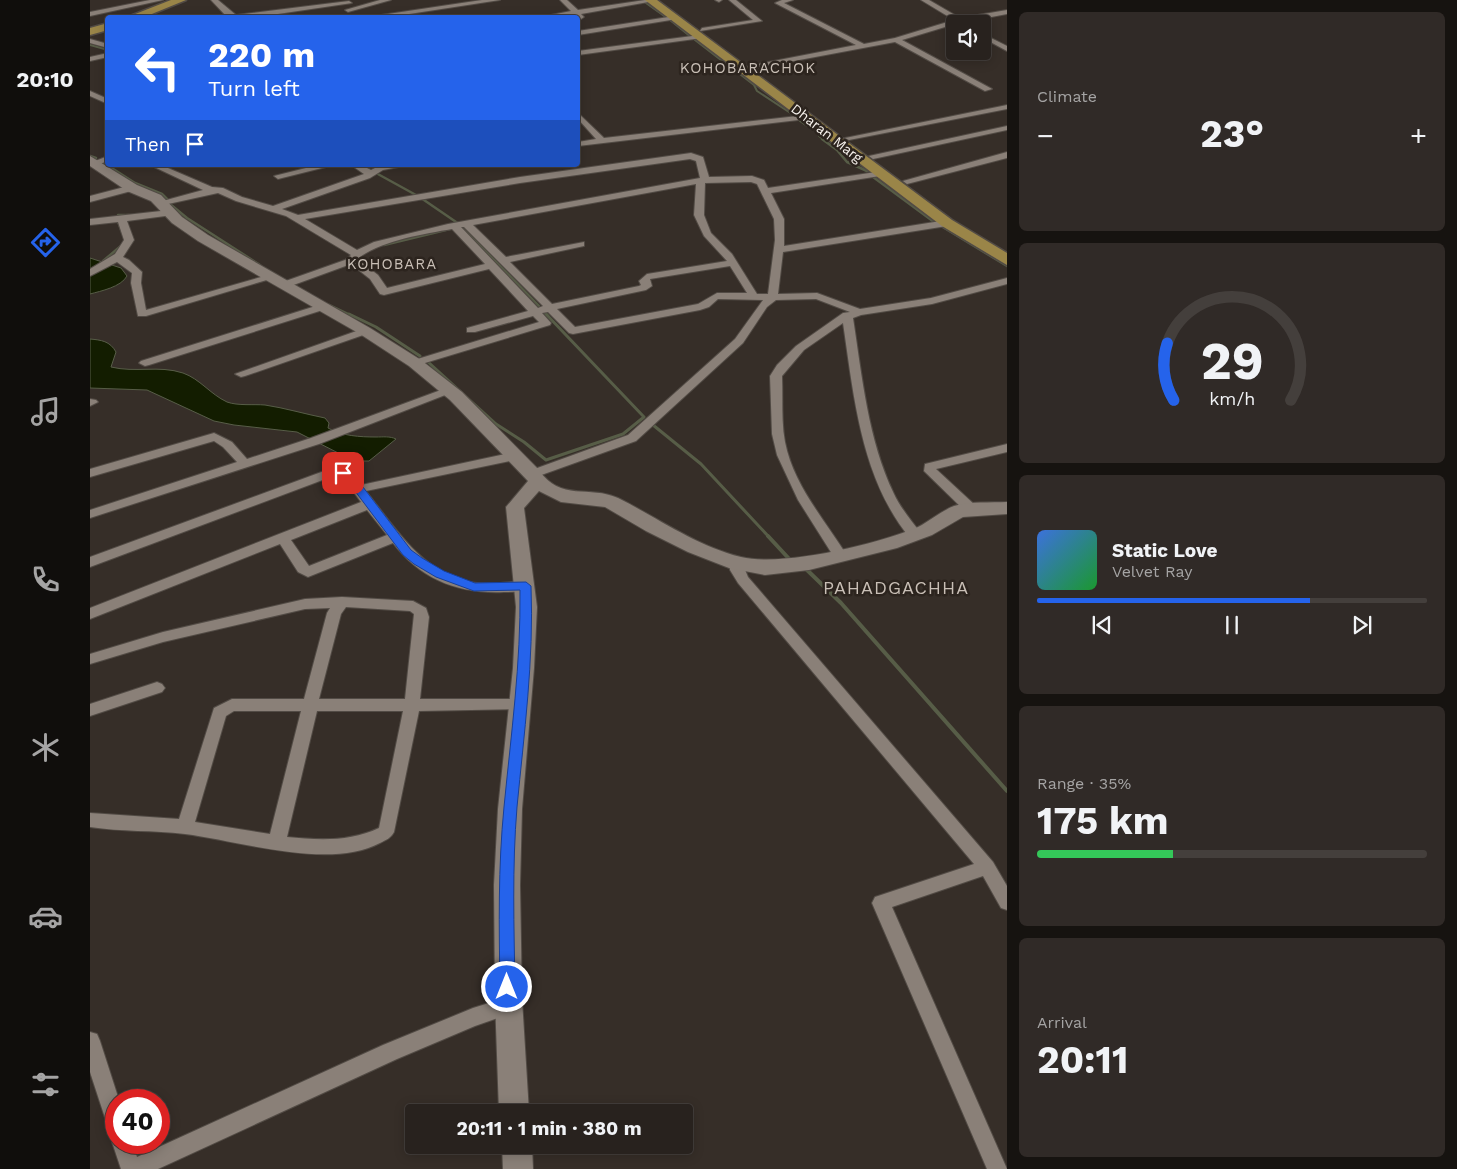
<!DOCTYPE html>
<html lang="en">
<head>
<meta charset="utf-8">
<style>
	body { margin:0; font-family:"Work Sans",sans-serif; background:#302a27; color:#f1f3f6; height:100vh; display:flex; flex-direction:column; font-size:19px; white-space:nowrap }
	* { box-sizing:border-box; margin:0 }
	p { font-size:16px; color:#a5a4a4 }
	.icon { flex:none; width:28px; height:28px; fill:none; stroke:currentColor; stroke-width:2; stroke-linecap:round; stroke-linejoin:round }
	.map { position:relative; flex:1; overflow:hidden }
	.sheet { display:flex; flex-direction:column; gap:12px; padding:12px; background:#161310; width:450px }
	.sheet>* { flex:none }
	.top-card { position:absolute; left:15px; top:15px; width:475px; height:152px; border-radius:5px; box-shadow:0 2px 12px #0003,0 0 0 1px #443f3c; background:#2563eb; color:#fff; overflow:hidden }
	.controls { position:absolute; left:856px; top:15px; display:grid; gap:10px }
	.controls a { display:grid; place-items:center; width:45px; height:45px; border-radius:5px; background:#28221e; box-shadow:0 2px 12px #0003,0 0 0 1px #443f3c; font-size:25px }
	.speed { position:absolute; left:15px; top:1089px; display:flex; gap:10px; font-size:25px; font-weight:700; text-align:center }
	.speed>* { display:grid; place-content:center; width:65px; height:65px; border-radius:50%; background:#28221e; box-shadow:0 2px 12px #0003,0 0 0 1px #443f3c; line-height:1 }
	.speed .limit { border:8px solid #d22; background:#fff; color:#111 }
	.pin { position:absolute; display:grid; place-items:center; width:42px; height:42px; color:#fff; margin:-21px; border-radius:10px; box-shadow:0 2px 8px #0006 }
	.me { position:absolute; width:55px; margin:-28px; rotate:0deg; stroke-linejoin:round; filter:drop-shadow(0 0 4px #0008) }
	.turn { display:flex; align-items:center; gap:18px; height:105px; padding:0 20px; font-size:22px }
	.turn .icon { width:65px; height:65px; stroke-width:2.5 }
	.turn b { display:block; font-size:35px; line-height:42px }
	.then { display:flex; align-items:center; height:48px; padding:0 20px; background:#0003; gap:10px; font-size:19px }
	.big { font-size:38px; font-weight:700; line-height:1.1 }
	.sheet .widget { flex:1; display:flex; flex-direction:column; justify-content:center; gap:8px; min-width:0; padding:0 18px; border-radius:8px; background:#302a27 }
	.sheet .dial { align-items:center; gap:0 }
	.dial svg { height:130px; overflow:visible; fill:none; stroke:#443f3c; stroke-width:7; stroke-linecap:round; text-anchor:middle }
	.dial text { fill:#f1f3f6; stroke:none }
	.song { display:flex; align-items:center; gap:15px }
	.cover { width:60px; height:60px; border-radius:8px; background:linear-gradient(135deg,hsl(220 70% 55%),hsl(130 70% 35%)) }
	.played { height:5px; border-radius:2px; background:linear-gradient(90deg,#2563eb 70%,#443f3c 70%) }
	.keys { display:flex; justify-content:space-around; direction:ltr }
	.heat { display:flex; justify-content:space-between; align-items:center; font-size:28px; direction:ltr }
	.charge { height:8px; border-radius:4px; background:linear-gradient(90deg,#34c759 35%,#443f3c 0) }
	.trip { position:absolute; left:315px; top:1104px; width:288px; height:50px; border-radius:5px; background:#28221e; box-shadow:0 2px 12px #0003,0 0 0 1px #443f3c; font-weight:700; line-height:50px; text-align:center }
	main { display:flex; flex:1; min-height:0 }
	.tabs { display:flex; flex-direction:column; width:90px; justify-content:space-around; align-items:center; background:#100e0c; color:#a5a4a4 }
	.tabs .icon { width:35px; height:35px }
	.tabs .on { color:#2563eb }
	.tabs b { font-size:22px; color:#f1f3f6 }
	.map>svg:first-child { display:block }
	.water { fill:#131d00; stroke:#575d47 }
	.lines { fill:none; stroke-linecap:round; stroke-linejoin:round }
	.stream-far3 { stroke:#575d47; stroke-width:2 }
	.stream-far2 { stroke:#575d47; stroke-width:2.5 }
	.stream-far1 { stroke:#575d47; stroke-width:3 }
	.stream { stroke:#575d47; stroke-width:4 }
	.street-casing { stroke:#524b45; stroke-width:2 }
	.secondary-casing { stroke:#524b45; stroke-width:2 }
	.primary-casing { stroke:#524b45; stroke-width:3 }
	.street { fill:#8a8078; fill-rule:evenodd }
	.secondary { fill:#8a8078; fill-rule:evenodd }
	.primary { fill:#9a8548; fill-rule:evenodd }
	.route { fill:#2563eb; stroke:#184099 }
	.labels { text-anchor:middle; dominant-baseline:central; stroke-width:5; stroke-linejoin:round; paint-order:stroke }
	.far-street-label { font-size:14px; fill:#f6f1ec; stroke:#2c241e }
	.far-neighbourhood-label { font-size:15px; letter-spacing:1px; fill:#c9bfb6; stroke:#2c241e }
	.neighbourhood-label { font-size:18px; letter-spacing:1px; fill:#c9bfb6; stroke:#2c241e }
</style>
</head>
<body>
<main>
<nav class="tabs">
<b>20:10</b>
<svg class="icon on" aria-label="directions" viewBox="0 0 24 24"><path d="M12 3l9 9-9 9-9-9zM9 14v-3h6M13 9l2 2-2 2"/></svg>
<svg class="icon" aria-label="music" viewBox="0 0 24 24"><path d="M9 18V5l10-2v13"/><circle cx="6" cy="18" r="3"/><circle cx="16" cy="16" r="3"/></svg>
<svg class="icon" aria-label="phone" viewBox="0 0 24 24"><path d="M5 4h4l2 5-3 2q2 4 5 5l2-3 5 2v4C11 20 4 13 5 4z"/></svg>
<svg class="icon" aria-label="climate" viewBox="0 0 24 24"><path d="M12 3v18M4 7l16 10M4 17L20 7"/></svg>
<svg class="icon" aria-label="car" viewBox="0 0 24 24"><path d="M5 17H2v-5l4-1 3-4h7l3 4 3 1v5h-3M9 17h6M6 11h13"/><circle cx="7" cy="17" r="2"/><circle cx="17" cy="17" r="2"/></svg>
<svg class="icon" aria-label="filters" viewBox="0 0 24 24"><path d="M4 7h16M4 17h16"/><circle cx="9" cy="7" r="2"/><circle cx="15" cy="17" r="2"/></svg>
</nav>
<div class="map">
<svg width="917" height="1169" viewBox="0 0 917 1169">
	<rect width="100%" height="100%" fill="#362e28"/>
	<!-- water -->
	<path class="water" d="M0 258 31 268 37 276C31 287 11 291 0 294Z
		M0 339C11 340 20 341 26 352L21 367C45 373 69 365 93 373 110 379 120 394 137 402 148 406 164 404 175 405 195 408 215 414 235 418L239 423 238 428C252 436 270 437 286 437 293 437 300 436 306 439L279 461H264L207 432 144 425 124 421 57 390 0 388Z"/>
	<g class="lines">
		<!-- stream-far3 -->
		<path class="stream-far3" d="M556 3 577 18
			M580 20 601 37
			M605 40 640 67
			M0 45 18 50
			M646 71 664 85 667 91 702 114
			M706 118 717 126
			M729 136 734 140"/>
		<!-- stream-far2 -->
		<path class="stream-far2" d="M732 139 747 150 757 162 777 171
			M0 156 6 158
			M14 163 45 183 72 194 77 199
			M272 165 280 170
			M286 173 326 195
			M783 177 844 222
			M331 198 369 224
			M80 204 97 218 170 265
			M28 215H39
			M27 219 32 232
			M851 226 917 266
			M372 227 451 308
			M294 245 360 229
			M13 261 32 245
			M239 305 262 316
			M454 312 458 316"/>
		<!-- stream-far1 -->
		<path class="stream-far1" d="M259 314 286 327 330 356
			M337 361 406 424 434 442 456 460 533 434 554 417 456 314
			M563 425 611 464 679 537"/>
		<!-- stream -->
		<path class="stream" d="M678 536 702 562
			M716 569 751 603 917 791"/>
		<!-- street casing -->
		<g class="street-casing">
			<path id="street" d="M60 0H73L0 16V12Z
				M121 0H128L146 15 259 1 262 3 161 18H138Z
				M290 0H301L258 12 255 10Z
				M392 0H410L293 18H271Z
				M470 0H477L488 10 555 0 564 1 491 14 494 17 491 19 485 15 446 18 481 11Z
				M625 0H632L629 2Z
				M639 0H646L672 21 610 31 612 28 663 20Z
				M692 0H703L694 3 774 44 805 38 864 20 831 0H839L870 18 917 10V14L865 24 812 40 902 89 895 91 805 42 650 71V67H653L766 45 685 3Z
				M585 16 587 19 488 35V31Z
				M610 35 612 38 488 55V51Z
				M892 36H897L917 46V51L893 38Z
				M0 39 18 44V48L0 43Z
				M18 53V57L0 61V57Z
				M0 91 18 99V104L0 96Z
				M917 105V109L759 140 755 138Z
				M488 113 514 138 717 115 721 117 717 119 488 146V142L506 139 488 119Z
				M917 126V130L783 159 779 156Z
				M917 152V158L817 184 813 181Z
				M601 153 613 157 619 177 662 176 674 180 678 188 793 171 794 173 790 176 681 193 694 219V246L857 220 862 223 857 226 693 252 688 294 727 293 770 309 841 298 917 278V284L842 304 771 315 763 318C772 376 778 440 804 494 811 509 822 521 832 535L830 538H820C771 479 764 397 753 323L714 350 692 376C693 398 691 421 695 442 703 484 734 519 756 554L754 557H744L708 500 687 455 682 434 680 376 687 365 706 346 753 313 760 312 726 299 686 300 677 307 653 343 546 441 443 478 437 474 439 471 538 435 645 339 673 300 628 299 619 307 610 310 483 334 479 333 458 312 452 313 461 323 460 325 325 366 321 365V361L449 322 443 316 385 332H377V328L438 311 399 269 294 295 290 294 280 279 261 264 198 287H190V283L255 260 261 255 196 216 146 201 128 193 69 206V202L113 190 60 165H71L122 187 133 188 152 197 183 206 274 174 261 165H271L281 170 291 165H319L293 170 280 178 192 209 208 215 430 177ZM600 159 606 161 610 178 358 224 284 242 267 250 215 219 430 183ZM661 182 667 184 684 219 685 240 678 294H667L642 254 621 233 614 215 615 183ZM606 184 604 215 614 236 637 261 557 274 549 281 551 285 549 286 462 304 420 262 494 246V242L416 257 383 225ZM371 227H374L453 306 448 308ZM362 229 395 264 297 288 288 275 267 259C290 241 333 234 362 229ZM640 266 657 293H627L608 304 485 327 467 309 556 290 562 286 560 279Z
				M18 156V161L4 166 0 163Z
				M228 165H244L188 179 184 176Z
				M42 185 45 186V190L0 202V196Z
				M80 210 83 211V215L37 221 44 240 33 257 39 260 52 272 51 283 56 310 178 275 187 277 56 316H48L41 283 42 273 27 262 0 276V269L25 254 34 240 28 222 0 225V219Z
				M232 304 237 307 236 309 59 365 55 366 49 363 51 361Z
				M275 328 280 331 279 333 155 376 151 377 145 374Z
				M359 387 365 390 363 392 229 444 0 518V510L147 462 133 447 124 441 0 477V469L124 433 142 442 157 459 221 438Z
				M0 399 6 400 8 402 0 406Z
				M917 444V452L846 469 886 506 887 509 886 512H876L834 471 835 464Z
				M425 452 429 453 431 456 429 459 276 491C303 525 330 569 374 581 394 586 416 582 436 581L441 583 443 586 441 589C432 592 423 592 414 592 369 594 331 580 303 543L218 577 208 572 190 544 0 619V608L271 502 252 477 246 475 0 567V557L245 467 260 471 271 485ZM277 510 297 535 219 566 201 540Z
				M646 558 651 560 658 577 903 862 917 886V910L911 908 893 876 802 907 917 1169H897L782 903 785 897 884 864 648 583 640 570 639 563Z
				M252 597 323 601 336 608 339 617 330 699H431L436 701 439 705 436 709 329 711 304 832C301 838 296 840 290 843 239 870 150 841 95 834 63 830 32 832 0 827V813L89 819 124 708 142 699H214L237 613 240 608 215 609 73 642 0 664V654L73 632 215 599ZM256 607 320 611 324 614 315 699H229L251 614ZM144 711H211L180 834 105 822 136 716ZM227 711H313L289 828C260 842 228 840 197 837Z
				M67 682 72 684 75 688 72 692 0 716V704Z
				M418 997 425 1000 427 1006 425 1012 385 1026 307 1059 68 1169H31L22 1142 25 1135 26 1142H42L47 1157 293 1045 383 1008Z
				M0 1032 7 1034 10 1041 29 1100H26V1133L19 1130 0 1072Z"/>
		</g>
		<!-- secondary casing -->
		<g class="secondary-casing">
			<path id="secondary" d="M0 156 47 185 71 195 92 217 118 235 280 328 331 360 372 392 449 470C470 502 500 485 528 498 568 518 606 546 651 557 693 567 788 544 828 527 840 521 851 511 864 506 880 501 901 503 917 502V514L873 517 842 535 807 548 719 570 675 575 639 568 598 552 556 531 515 507 471 502 449 491 434 508 447 607 444 668 432 809 430 885 432 999 439 1112H409L405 999 404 885 408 809 423 668 426 607 416 507 438 481 360 400 319 366 270 334 108 241 82 223 61 201 37 191 0 166Z
				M412 1145H442L443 1169H413Z"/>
		</g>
		<!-- primary casing -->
		<g class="primary-casing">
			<path id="primary" d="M81 0H96L52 18H35Z
				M555 0H567L862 220 917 253V265L852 226Z
				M18 23V30L0 35V28Z"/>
		</g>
		<!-- street -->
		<use href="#street" class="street"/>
		<!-- secondary -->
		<use href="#secondary" class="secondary"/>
		<!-- primary -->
		<use href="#primary" class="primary"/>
	</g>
	<!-- route -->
	<path class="route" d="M253 469 273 487 321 550 332 558 354 571 385 583 436 582 441 586C444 660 434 734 427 807 422 867 424 927 425 987L423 992 417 994 412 992 410 987C409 927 408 867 414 807 421 735 431 663 430 590L384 591 346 577 324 564 313 555 265 491 250 475V470Z"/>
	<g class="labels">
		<!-- far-street labels -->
		<g class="far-street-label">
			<text transform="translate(737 133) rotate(38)">Dharan Marg</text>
		</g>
		<!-- far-neighbourhood labels -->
		<g class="far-neighbourhood-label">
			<text x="658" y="68">KOHOBARACHOK</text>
			<text x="302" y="264">KOHOBARA</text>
		</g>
		<!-- neighbourhood labels -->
		<g class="neighbourhood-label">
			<text x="806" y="587">PAHADGACHHA</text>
		</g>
	</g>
</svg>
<div class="controls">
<a><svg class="icon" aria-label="sound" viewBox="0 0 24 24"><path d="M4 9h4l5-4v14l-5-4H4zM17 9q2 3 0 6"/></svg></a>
</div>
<div class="speed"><div class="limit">40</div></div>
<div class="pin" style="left:253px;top:473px;background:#d93025"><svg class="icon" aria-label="arrive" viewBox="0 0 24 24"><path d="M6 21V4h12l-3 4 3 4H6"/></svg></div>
<svg class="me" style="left:417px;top:987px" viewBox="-20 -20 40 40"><circle r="17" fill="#2563eb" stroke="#fff" stroke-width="3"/><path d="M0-11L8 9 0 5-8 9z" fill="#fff"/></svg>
<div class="trip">20:11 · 1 min · 380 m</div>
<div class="top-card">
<div class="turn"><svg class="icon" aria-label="left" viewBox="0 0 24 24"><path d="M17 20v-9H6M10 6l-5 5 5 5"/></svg><div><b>220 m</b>Turn left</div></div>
<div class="then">Then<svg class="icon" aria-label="arrive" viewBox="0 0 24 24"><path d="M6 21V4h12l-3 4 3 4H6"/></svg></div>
</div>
</div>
<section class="sheet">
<div class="widget"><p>Climate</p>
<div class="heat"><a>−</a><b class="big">23°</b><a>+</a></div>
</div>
<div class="widget dial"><svg viewBox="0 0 100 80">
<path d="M14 69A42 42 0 1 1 86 69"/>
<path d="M14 69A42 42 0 0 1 10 34" stroke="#2563eb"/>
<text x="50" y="56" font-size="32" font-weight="700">29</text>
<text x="50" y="72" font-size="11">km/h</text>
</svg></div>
<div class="widget">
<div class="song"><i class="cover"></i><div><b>Static Love</b><p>Velvet Ray</p></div></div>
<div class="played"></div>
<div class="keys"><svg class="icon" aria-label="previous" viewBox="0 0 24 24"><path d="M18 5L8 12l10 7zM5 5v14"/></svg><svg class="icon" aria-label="pause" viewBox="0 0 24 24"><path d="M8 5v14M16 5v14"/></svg><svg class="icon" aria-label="next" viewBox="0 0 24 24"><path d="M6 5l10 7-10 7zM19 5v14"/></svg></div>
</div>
<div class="widget"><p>Range · 35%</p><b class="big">175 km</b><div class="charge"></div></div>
<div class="widget"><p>Arrival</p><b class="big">20:11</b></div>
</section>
</main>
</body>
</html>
